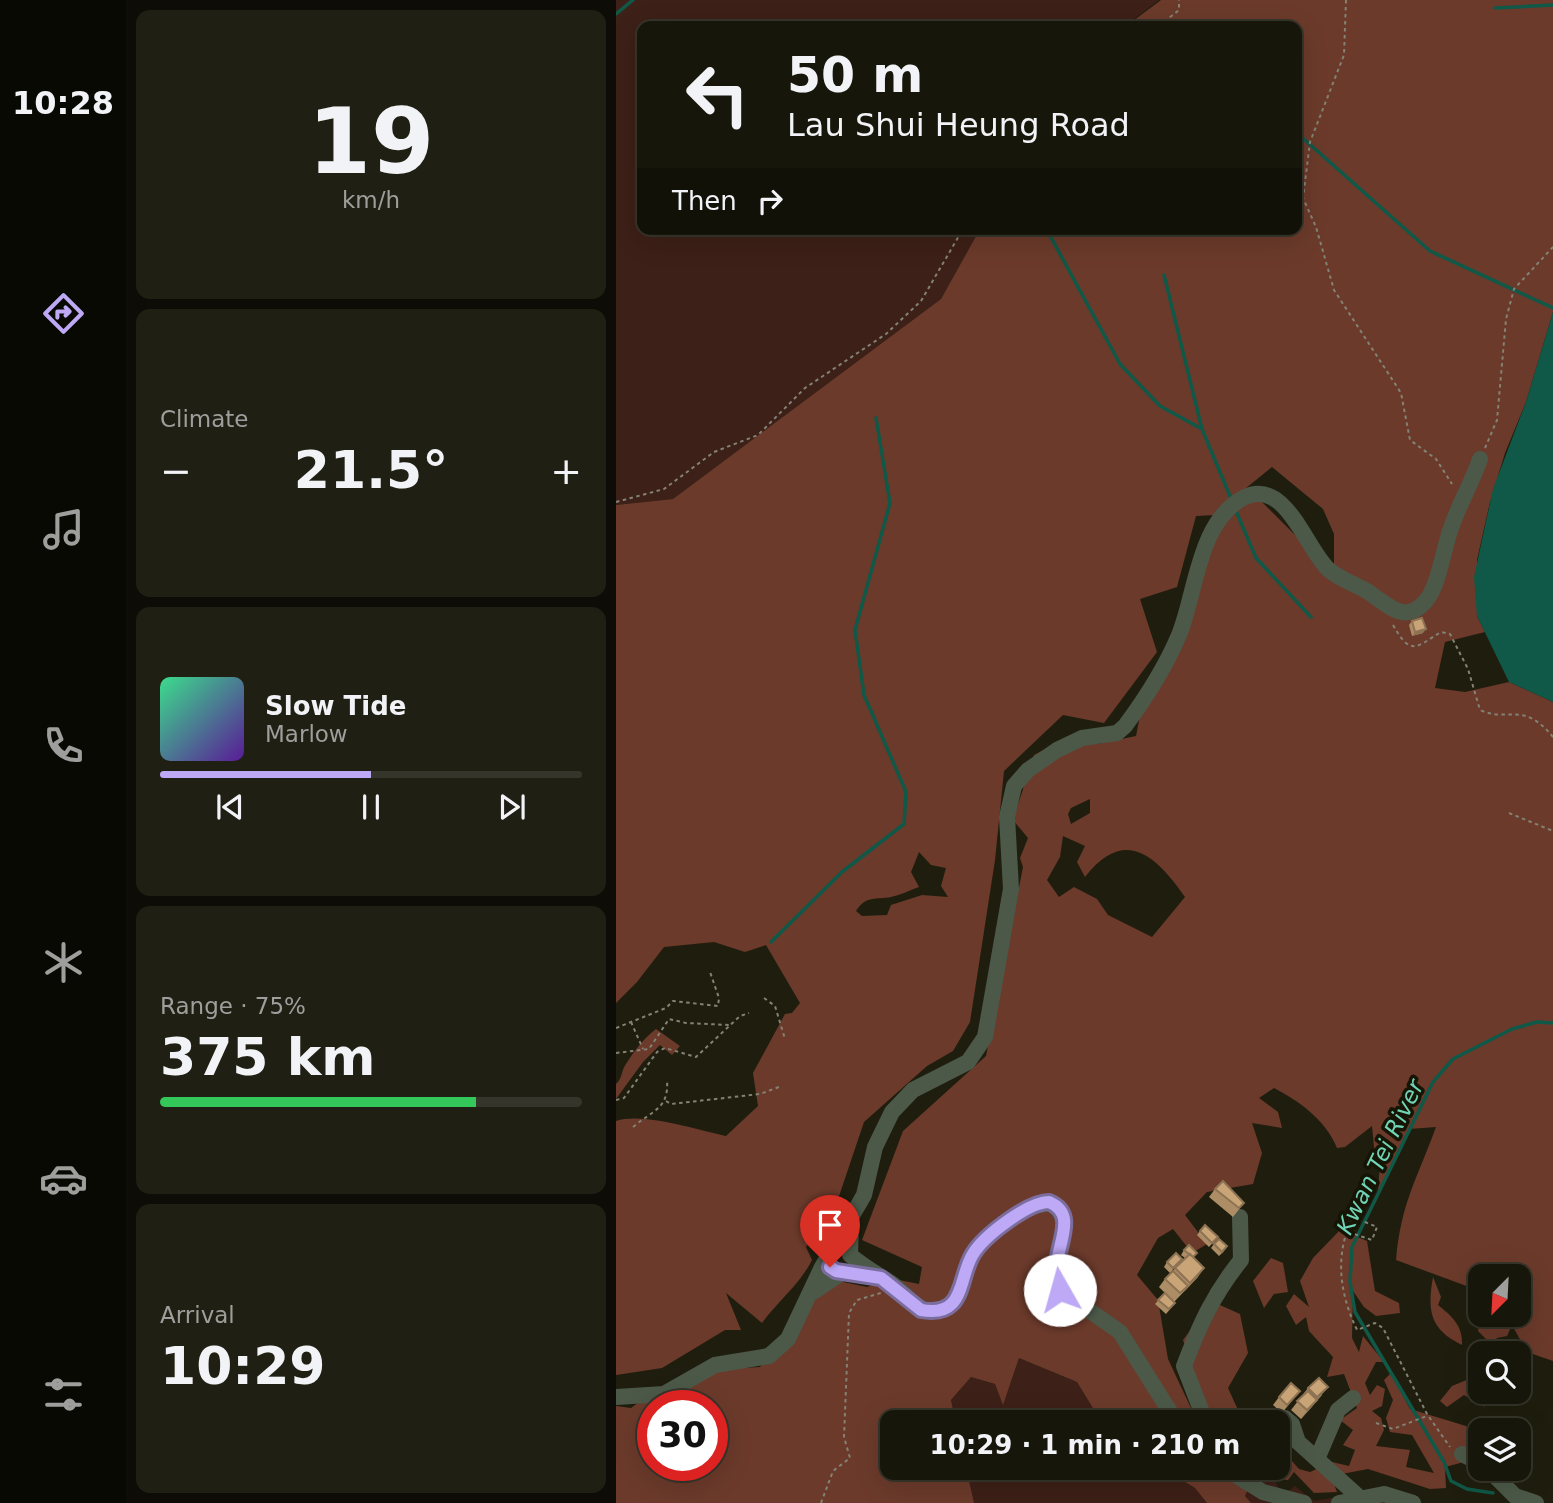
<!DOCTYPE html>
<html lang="en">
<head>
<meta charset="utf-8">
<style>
	body { margin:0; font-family:"DejaVu Sans",sans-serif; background:#201f13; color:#f1f3f6; height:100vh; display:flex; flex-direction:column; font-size:26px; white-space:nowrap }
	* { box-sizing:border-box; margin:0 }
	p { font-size:23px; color:#9e9f9c }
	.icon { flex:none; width:38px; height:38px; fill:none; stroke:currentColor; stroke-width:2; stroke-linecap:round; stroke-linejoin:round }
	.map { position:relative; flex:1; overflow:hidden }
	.panel { display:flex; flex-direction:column; gap:10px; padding:10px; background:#0d0c06; width:490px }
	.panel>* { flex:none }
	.banner { position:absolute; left:21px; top:21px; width:665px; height:214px; border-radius:14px; box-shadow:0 7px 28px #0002,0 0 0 2px #36352b; background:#17160a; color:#f1f3f6; overflow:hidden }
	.needle { width:46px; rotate:204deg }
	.fabs { position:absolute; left:852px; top:1264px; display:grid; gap:14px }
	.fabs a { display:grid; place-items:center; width:63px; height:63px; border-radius:14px; background:#17160a; box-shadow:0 7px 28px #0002,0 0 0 2px #36352b; font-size:35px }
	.speed { position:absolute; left:21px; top:1390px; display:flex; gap:14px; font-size:35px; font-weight:700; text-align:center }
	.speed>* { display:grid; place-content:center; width:91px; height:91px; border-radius:50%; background:#17160a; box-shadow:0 7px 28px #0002,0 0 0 2px #36352b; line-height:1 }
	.speed .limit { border:10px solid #d22; background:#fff; color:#111 }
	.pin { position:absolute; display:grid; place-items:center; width:60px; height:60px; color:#fff; margin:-72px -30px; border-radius:50% 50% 50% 0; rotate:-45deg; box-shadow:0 0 7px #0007 }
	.pin .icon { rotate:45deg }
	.me { position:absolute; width:77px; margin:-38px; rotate:353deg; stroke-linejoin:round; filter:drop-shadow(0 0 5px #0008) }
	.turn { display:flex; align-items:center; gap:24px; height:147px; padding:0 35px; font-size:32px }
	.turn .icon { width:91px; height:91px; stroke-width:2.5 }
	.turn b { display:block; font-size:49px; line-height:60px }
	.then { display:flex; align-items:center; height:66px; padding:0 35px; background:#0003; gap:14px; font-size:26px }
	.big { font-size:52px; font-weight:700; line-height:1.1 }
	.panel .tile { flex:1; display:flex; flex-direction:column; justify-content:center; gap:10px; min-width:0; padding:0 24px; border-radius:14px; background:#201f13 }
	.panel .dial { align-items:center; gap:0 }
	.dial b { font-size:91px; line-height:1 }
	.song { display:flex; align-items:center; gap:21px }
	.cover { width:84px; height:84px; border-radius:10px; background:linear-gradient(135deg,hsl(150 70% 55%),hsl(270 70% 35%)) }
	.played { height:7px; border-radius:4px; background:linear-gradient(90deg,#bda9f5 50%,#36352b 50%) }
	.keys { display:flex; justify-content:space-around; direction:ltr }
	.heat { display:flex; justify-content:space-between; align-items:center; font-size:38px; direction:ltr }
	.charge { height:10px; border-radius:5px; background:linear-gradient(90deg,#34c759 75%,#36352b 0) }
	.trip { position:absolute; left:264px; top:1410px; width:410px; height:70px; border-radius:14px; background:#17160a; box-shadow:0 7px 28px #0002,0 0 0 2px #36352b; font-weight:700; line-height:70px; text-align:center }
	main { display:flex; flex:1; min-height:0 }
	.tab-bar { display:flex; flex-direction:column; width:126px; justify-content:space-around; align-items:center; background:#090904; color:#9e9f9c }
	.tab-bar .icon { width:49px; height:49px }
	.tab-bar .active { color:#bda9f5 }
	.tab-bar b { font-size:32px; color:#f1f3f6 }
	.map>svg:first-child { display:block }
	.green { fill:#3d2017 }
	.forest { fill:#6b3a2b; fill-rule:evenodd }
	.water { fill:#105847 }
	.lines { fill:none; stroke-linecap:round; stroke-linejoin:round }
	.stream { stroke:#105847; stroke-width:3.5 }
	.path { stroke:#838274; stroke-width:2; stroke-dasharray:3.5 3.5; stroke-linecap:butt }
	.minor { stroke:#4c5948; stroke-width:16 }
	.wall { fill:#ad8d66 }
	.shaded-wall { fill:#8d7353 }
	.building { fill:#c9a477; stroke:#8d7353; stroke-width:2 }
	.route-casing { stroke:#7b6e9f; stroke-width:18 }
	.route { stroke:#bda9f5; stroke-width:12 }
	.labels { text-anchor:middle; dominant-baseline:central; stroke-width:7; stroke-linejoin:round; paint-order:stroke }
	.water-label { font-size:23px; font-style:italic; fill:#70d4b7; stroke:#161505 }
</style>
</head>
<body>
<main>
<nav class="tab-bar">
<b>10:28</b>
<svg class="icon active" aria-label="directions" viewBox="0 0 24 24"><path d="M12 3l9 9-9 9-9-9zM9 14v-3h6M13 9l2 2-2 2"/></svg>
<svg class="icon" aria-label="music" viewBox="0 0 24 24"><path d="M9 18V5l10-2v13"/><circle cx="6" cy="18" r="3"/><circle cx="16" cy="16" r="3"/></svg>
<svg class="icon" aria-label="phone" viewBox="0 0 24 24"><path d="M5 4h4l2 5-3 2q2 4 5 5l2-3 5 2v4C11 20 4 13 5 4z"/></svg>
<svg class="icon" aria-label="climate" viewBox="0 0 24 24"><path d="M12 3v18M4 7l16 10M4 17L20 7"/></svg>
<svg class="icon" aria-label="car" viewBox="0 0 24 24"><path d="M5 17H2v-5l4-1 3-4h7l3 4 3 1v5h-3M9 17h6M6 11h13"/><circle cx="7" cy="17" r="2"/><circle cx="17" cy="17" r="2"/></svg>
<svg class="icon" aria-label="filters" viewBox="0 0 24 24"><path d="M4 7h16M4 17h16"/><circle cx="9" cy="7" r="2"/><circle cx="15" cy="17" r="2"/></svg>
</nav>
<section class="panel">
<div class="tile dial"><b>19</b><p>km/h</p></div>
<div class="tile"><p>Climate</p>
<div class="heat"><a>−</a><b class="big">21.5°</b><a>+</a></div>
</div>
<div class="tile">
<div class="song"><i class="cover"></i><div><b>Slow Tide</b><p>Marlow</p></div></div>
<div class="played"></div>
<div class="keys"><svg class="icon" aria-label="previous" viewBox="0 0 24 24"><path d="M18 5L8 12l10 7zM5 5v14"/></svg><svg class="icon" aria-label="pause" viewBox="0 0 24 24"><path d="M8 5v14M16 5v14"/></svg><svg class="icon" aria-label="next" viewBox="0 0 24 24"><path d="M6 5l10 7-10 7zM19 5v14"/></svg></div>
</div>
<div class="tile"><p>Range · 75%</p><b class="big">375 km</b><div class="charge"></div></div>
<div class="tile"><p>Arrival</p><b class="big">10:29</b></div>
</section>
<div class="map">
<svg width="937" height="1503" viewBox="0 0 937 1503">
	<rect width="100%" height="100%" fill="#1f1e0e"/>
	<!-- green -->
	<path class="green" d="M0 0H543L517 20 515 26H26V229H364L325 299 57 499 0 505Z
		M403 1358 461 1382 486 1423H340L335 1400 355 1377 379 1384 387 1404Z
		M349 1468H546L579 1488 591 1503H355Z
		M635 1481H659L667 1495 679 1486 698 1501 746 1493 776 1503H635L628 1496Z"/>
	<!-- forest -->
	<path class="forest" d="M545 0H937V312L910 402 889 453 874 502 861 560V616L869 632 829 642 819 688 849 692 893 682 937 702V1361L911 1352 896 1325 891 1336 881 1338 876 1345 862 1331 864 1310V1314H903V1276H864V1291L780 1260C785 1203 801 1179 820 1127L793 1129 762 1192 764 1162 758 1147 756 1126 729 1147 721 1148C710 1120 683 1101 658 1088L643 1098 662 1112 666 1128 636 1123 646 1153 637 1184 591 1192 569 1215 591 1244 576 1253 557 1229 542 1238 521 1275 542 1300 552 1359 582 1423H486L461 1382 403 1358 387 1405 379 1384 355 1377 335 1400 340 1423H276V1468H350L358 1503H0V1406L15 1408 31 1396 90 1370 144 1367C169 1338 190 1306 218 1280L251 1287 278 1279 303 1284 306 1267 246 1240 287 1131 370 1056 407 867 404 858 412 838 397 820 418 755 452 737 481 744 520 736 531 680 561 633 599 515 580 516 561 587 524 599 541 652 488 723 447 715 388 771 379 860 354 1022 337 1051 311 1066 248 1122 218 1211 190 1247 196 1260C184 1284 162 1301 146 1323L110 1293 125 1330H109L46 1368 0 1375V1121C27 1112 81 1130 110 1136L142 1106 137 1073 169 1014 176 1013 184 1003 150 945 129 952 98 942 48 947 21 982 0 1003V505L57 499 325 299 364 229H681V26H515L517 21ZM656 467 707 509 718 534V581L692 548 641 497 603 510ZM474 799V813L455 824 452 814 455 808ZM447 836 469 846 461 862 469 877C509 826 540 856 569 897L536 937 492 915 481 899 458 887 443 897 431 880 444 857ZM303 852 315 865 330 868 325 886 332 897 306 895 275 905 271 915 246 916 240 911C250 895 260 900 275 897 285 895 294 890 303 887L295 872ZM37 1405H96V1465H37Z
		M40 1029 64 1046 56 1055 44 1045 27 1062 0 1099V1084C7 1077 5 1071 10 1064 19 1050 27 1039 40 1029Z
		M724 1230 751 1241 759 1291 783 1303 784 1313 760 1316 748 1307 737 1291 736 1338 743 1352 747 1336 768 1362H760L749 1383 754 1395 761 1385 769 1389 766 1406 756 1411 765 1418 768 1430 760 1446 794 1450 790 1467 818 1473 796 1435 774 1432 770 1418 777 1400 768 1380 775 1373 794 1409 850 1426 859 1438 852 1461 829 1467 830 1488 814 1489 752 1469 715 1476 721 1492 698 1493 678 1472 672 1480 635 1477 629 1468H662V1445L683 1469 694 1472 716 1462 733 1466 739 1450 727 1445 737 1430 724 1420 741 1408 728 1374 711 1377 717 1357 693 1331 690 1317 680 1325 670 1306 678 1294 693 1307 684 1281 697 1258Z
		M655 1258 667 1263 672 1292 658 1294 648 1308 637 1281Z
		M817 1277 825 1297 822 1305C836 1316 847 1326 846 1345 814 1329 811 1311 817 1277Z
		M604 1305 624 1314 632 1353 612 1388 628 1423H599L588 1406 567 1340 579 1324Z
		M853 1379 864 1389 869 1407 848 1395 831 1407 824 1401 836 1386Z
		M546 1468H622L635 1481 629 1496 635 1503H591L579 1488Z"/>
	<!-- water -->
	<path class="water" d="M937 312V702L893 682 861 616 858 577 877 489 910 402Z"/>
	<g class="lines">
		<!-- stream -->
		<path class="stream" d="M879 8 937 5
			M0 14 17 0
			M681 133 814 251 937 308
			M432 232 504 364 544 406 586 429 616 501
			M548 275 586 429
			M620 511 640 558 695 617
			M155 942 226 872 288 824 290 792 248 695 239 630 274 503 260 418
			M877 1493 851 1489 835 1481 828 1462 739 1312 734 1282 736 1247 817 1082 837 1059 896 1029 921 1022 937 1023"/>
		<!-- path -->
		<path class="path" d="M730 0 728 55 694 142 687 198 700 227 718 290 785 393 794 440 820 459 836 484
			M543 26 563 10V0
			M869 448 881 420 890 319 898 289 937 247
			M0 502 48 489 98 452 142 435 189 388 270 334 305 301 347 229
			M777 625C795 657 800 647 825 632L834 634 852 669 864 710C892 723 907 700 937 737
			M893 813 937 831
			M148 998 159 1006 169 1039
			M15 1022 27 1049
			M0 1028 50 1008 57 1001 102 1006 103 998 94 972
			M0 1053 33 1049 53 1019 70 1023 113 1025
			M0 1100 8 1098 41 1052 49 1048 80 1057 124 1016 133 1013
			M50 1101 55 1104 144 1094 163 1087
			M17 1127C37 1110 53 1109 51 1080
			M743 1206C718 1246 721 1288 741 1330L759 1323 767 1328 811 1414 834 1447
			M732 1232 756 1240 761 1227 737 1217
			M760 1423 777 1429 811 1416
			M205 1503 217 1471 234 1458 228 1437 233 1313 241 1300 265 1293"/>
		<!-- minor -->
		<path class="minor" d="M235 1223 234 1255C247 1266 261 1274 275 1283 299 1300 307 1326 340 1300 349 1288 348 1271 355 1258 365 1237 418 1194 441 1206L449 1223 439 1265 444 1290 504 1332 561 1423
			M197 1292 227 1272 259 1276
			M0 1397 48 1394 99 1365 153 1356 172 1339 206 1267 248 1195 259 1147 276 1112 297 1090 352 1062 369 1037 395 889 391 817 398 786 412 770 441 750 466 738 501 733 509 726C529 699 550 666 563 635 580 594 582 522 627 498 669 476 689 547 712 569 723 579 737 583 749 590 770 602 789 629 812 598 823 583 828 547 835 528 843 504 856 483 864 459
			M669 1418 676 1424 682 1442 745 1499
			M590 1423 568 1366C584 1324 597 1295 625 1260L624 1217
			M846 1454 864 1463
			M701 1459 722 1410 737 1398
			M608 1468 647 1492 688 1503
			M871 1468 899 1496 920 1503
			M723 1503 768 1494 797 1503"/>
	</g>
	<!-- wall -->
	<path class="wall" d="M796 621 807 633 796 636 793 625Z
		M599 1189 628 1203 617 1217 593 1197Z
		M584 1231 602 1237 593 1247 581 1235Z
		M598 1244 608 1251 603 1256 595 1248Z
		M568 1250 578 1258 582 1277 558 1302 556 1307 550 1314 539 1304 549 1293 543 1287 549 1279 569 1258 565 1255Z
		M566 1259 554 1273 548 1267 551 1262Z
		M692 1388 706 1395 685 1419 675 1410Z
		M684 1391 666 1413 657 1405 663 1397Z"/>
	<!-- shaded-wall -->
	<path class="shaded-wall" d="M810 629 807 633 796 636 799 632Z
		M588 1268 582 1277 568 1292 574 1283Z
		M712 1387 695 1408 685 1419 701 1397Z"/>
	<!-- building -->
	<path class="building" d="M806 618 810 629 799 632 796 621Z
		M607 1181 628 1203 623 1208 599 1189Z
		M589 1225 602 1237 596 1243 584 1231Z
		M603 1239 611 1246 606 1252 598 1244Z
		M573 1245 581 1253 577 1257 568 1250Z
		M560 1253 566 1259 557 1268 551 1262Z
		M574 1254 588 1268 574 1283 559 1268Z
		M557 1271 572 1286 564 1293 549 1279Z
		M549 1293 559 1303 553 1309 542 1300Z
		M703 1378 712 1387 701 1397 692 1388Z
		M675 1383 684 1391 671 1405 663 1397Z
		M692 1391 701 1400 691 1410 681 1401Z"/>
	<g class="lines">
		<!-- route casing -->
		<g class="route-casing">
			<path id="route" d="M214 1267 220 1271 265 1278 305 1310C350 1318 342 1278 357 1254 368 1236 412 1202 433 1202 469 1217 428 1258 444 1290"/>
		</g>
		<!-- route -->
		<use href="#route" class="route"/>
	</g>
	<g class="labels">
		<!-- water labels -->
		<g class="water-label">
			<text transform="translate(764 1157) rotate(-64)">Kwan Tei River</text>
		</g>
	</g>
</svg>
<div class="fabs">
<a><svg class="needle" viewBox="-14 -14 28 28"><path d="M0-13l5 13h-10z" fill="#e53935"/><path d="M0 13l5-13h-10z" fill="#9e9f9c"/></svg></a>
<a><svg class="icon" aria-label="search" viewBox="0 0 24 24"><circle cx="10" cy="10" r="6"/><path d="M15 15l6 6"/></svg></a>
<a><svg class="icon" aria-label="layers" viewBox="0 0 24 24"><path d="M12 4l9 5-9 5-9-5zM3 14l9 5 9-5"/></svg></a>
</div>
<div class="speed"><div class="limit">30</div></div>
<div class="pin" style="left:214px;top:1267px;background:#d93025"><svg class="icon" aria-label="arrive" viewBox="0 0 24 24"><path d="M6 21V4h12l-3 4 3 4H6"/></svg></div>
<svg class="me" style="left:444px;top:1290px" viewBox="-20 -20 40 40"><circle r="19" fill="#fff"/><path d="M0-13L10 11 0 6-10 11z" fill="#bda9f5"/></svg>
<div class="trip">10:29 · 1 min · 210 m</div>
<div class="banner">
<div class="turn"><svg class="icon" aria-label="left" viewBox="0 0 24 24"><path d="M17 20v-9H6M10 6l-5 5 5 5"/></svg><div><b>50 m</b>Lau Shui Heung Road</div></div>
<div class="then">Then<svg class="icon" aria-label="right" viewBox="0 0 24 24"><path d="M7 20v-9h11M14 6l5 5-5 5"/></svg></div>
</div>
</div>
</main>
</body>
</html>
